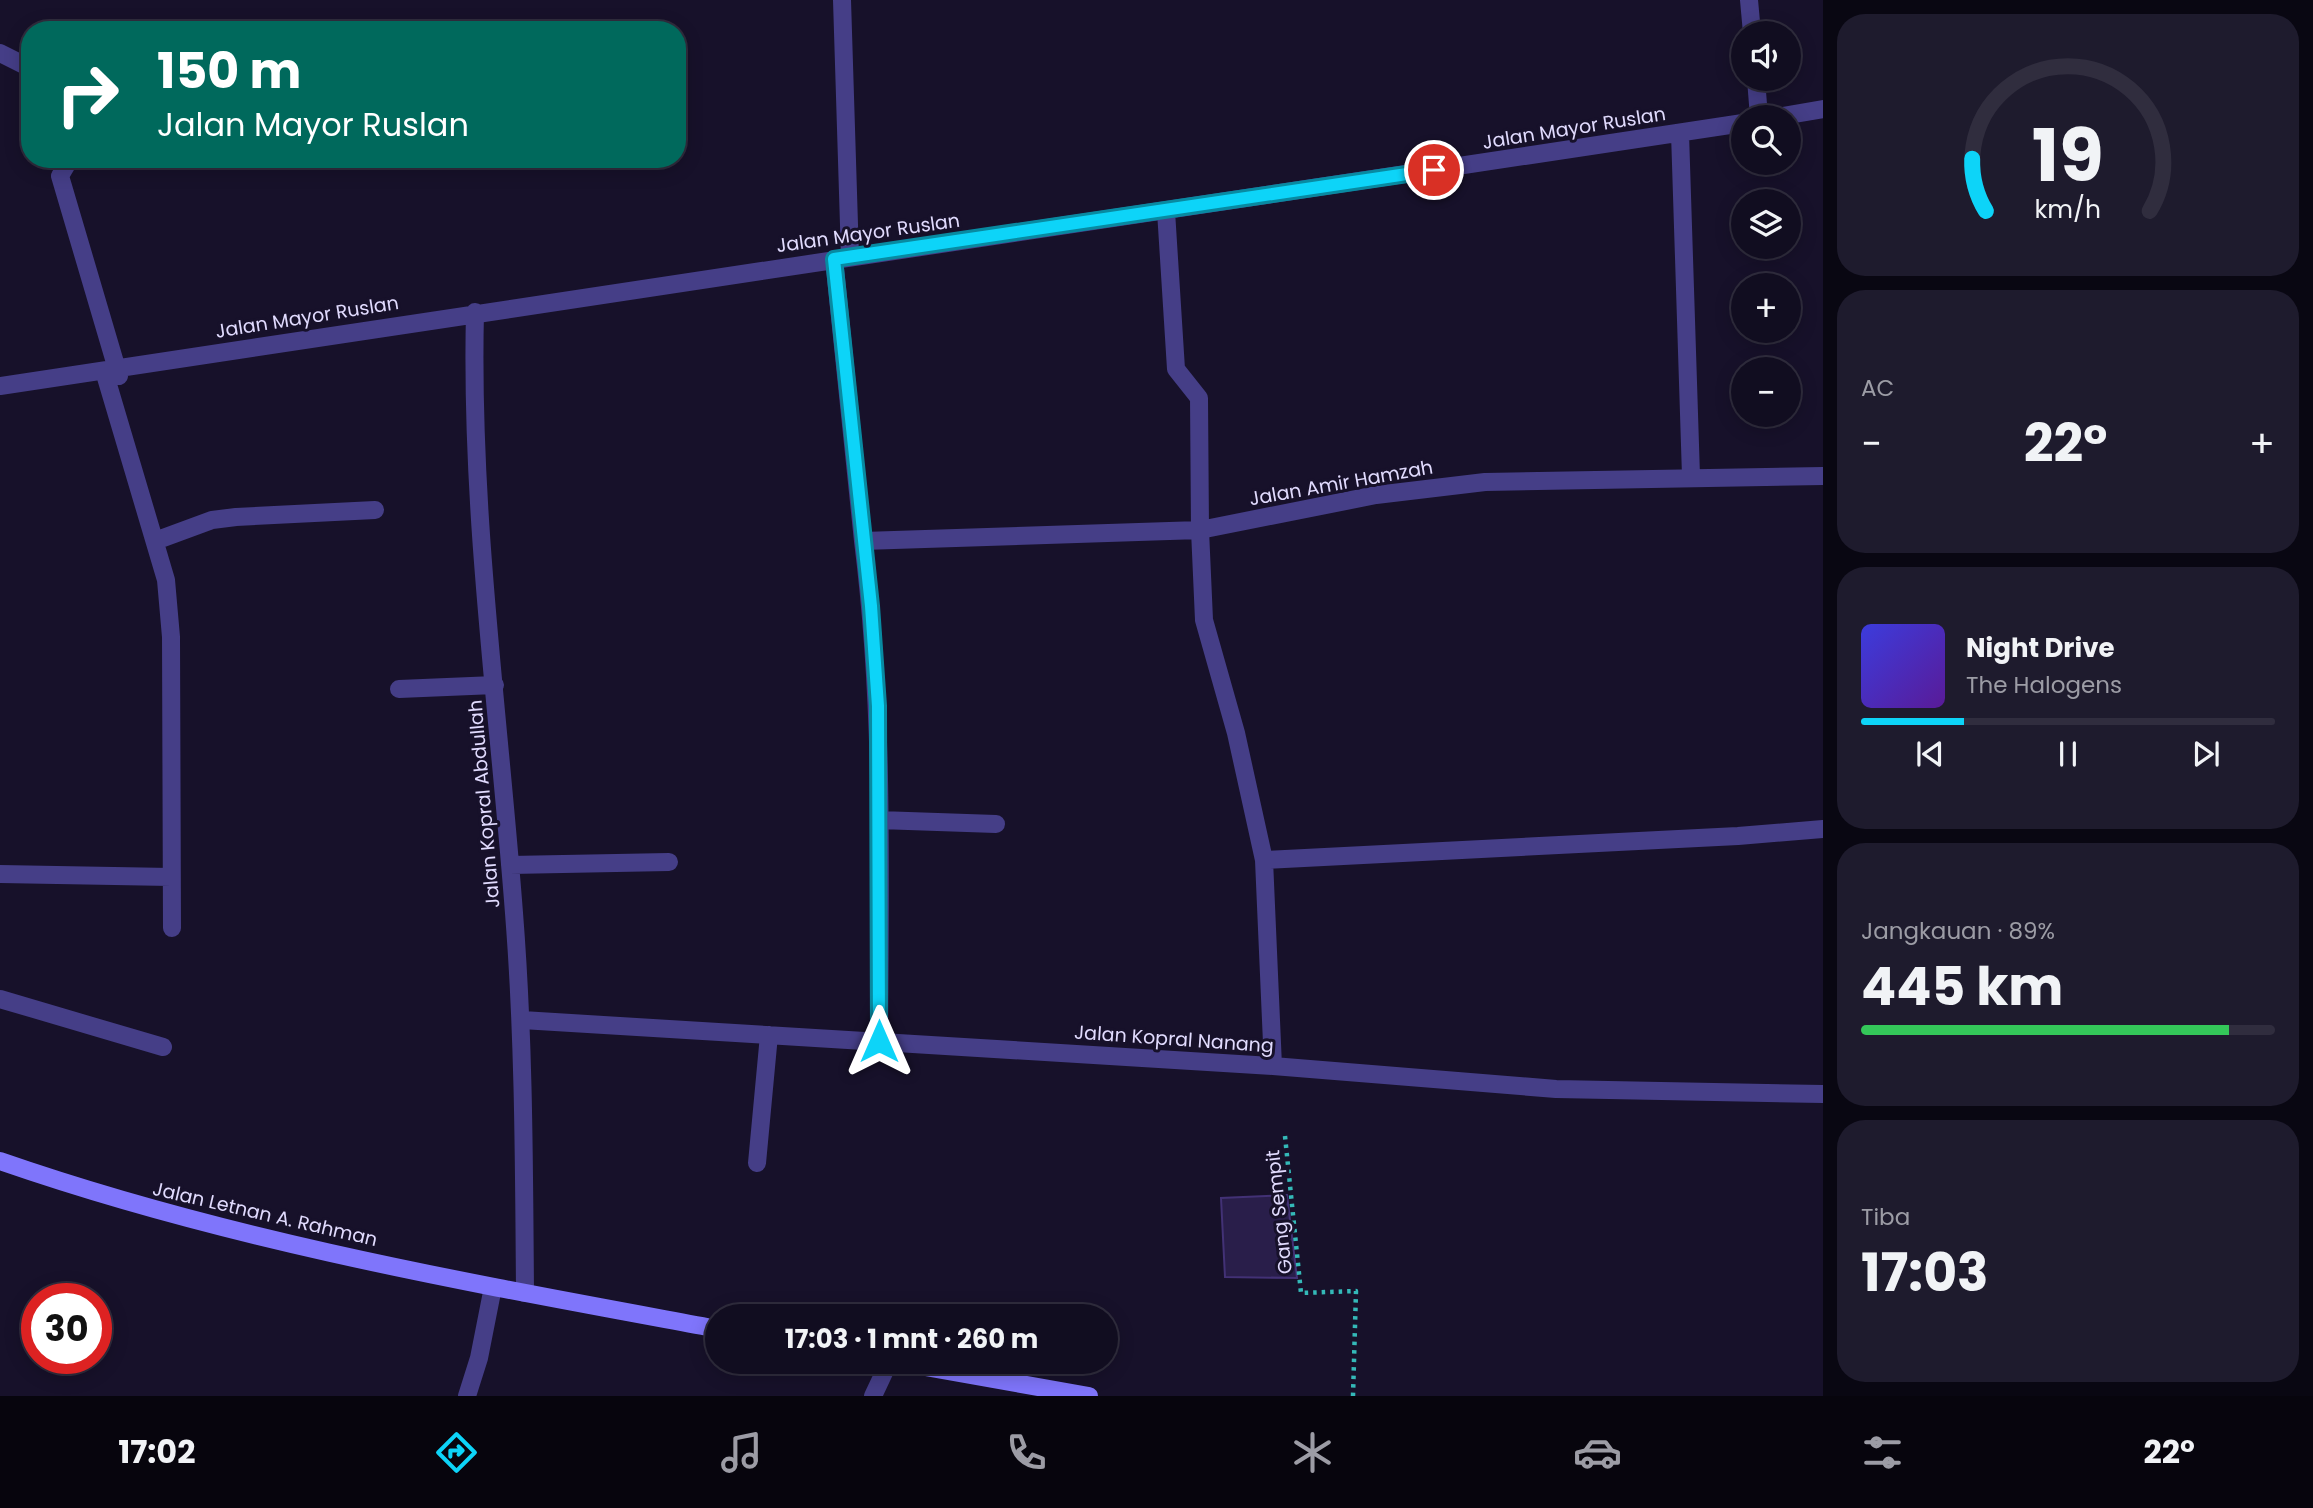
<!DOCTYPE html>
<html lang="id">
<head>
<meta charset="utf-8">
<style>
	body { margin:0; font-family:Poppins,sans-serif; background:#1e1b2d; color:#f1f3f6; height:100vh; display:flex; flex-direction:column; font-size:26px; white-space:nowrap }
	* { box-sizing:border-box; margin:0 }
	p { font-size:23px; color:#9c9ca5 }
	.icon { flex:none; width:38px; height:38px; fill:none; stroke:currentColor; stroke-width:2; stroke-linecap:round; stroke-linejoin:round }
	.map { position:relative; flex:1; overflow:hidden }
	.panel { display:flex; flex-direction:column; gap:14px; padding:14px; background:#090712; width:490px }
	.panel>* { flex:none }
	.banner { position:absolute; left:21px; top:21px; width:665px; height:147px; border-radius:28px; box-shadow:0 4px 18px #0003,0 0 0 2px #302d3e; background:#00695c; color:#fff; overflow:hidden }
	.buttons { position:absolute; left:1731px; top:21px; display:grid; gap:14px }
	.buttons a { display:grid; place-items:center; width:70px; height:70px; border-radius:50%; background:#110d20; box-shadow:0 4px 18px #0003,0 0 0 2px #302d3e; font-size:35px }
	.speed { position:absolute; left:21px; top:1283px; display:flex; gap:14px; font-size:35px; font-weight:700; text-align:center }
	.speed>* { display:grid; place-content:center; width:91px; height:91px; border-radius:50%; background:#110d20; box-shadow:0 4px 18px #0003,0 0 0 2px #302d3e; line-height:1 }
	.speed .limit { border:10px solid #d22; background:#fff; color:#111 }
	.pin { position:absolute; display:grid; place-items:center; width:60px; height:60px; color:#fff; margin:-30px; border:4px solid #fff; border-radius:50%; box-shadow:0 2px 7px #0007 }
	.me { position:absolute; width:77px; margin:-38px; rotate:0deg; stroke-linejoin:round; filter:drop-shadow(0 0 5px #0008) }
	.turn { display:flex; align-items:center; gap:24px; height:147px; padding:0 21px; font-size:32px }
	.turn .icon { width:91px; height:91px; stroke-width:2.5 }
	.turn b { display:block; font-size:49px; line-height:60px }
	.big { font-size:52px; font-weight:700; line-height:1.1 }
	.panel .widget { flex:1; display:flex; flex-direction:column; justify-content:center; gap:10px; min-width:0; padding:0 24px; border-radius:28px; background:#1e1b2d }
	.panel .dial { align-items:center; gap:0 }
	.dial svg { height:182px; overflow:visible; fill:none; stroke:#302d3e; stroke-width:7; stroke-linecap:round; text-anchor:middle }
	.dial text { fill:#f1f3f6; stroke:none }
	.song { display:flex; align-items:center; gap:21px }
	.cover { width:84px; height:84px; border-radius:10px; background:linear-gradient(135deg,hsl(240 70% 55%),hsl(270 70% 35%)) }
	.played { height:7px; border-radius:4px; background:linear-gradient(90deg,#0dd4f8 25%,#302d3e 25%) }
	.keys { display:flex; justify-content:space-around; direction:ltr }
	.heat { display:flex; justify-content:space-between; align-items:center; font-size:38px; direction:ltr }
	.charge { height:10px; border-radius:5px; background:linear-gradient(90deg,#34c759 89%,#302d3e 0) }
	.trip { position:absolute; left:705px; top:1304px; width:413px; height:70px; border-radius:35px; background:#110d20; box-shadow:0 4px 18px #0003,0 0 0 2px #302d3e; font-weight:700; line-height:70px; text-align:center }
	.tab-bar { display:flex; height:112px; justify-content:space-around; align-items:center; background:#07050d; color:#9c9ca5 }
	.tab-bar .icon { width:49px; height:49px }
	.tab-bar .active { color:#0dd4f8 }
	.tab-bar b { font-size:32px; color:#f1f3f6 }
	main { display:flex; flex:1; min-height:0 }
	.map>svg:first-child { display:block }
	.building { fill:#291e4a; stroke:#423175; stroke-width:2 }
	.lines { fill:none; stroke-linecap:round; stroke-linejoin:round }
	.path { stroke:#34b9b8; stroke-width:4.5; stroke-dasharray:3.5 5; stroke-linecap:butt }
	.street { stroke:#453e87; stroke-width:18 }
	.secondary { stroke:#7f75fb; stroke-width:18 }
	.route-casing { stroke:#088aa1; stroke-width:18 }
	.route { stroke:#0dd4f8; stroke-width:12 }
	.labels { text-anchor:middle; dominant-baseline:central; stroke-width:6; stroke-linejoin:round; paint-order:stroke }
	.street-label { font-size:19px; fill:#e1dbfe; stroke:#17112a }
</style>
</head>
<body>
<main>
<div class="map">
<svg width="1823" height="1396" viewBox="0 0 1823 1396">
	<rect width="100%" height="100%" fill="#17112a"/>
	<!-- building -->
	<path class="building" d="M1287 1195 1297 1278 1225 1277 1221 1198Z"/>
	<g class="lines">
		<!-- path -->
		<path class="path" d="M1285 1136 1301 1293 1356 1291 1353 1396"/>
		<!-- street -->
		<path class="street" d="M842 0 850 257
			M1749 0 1752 33
			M0 53 30 68
			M1756 79 1759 117
			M1777 117 1823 109
			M1680 133 1691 476
			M70 159 60 176 119 376
			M834 259 863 541
			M475 312C470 513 499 713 514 913 524 1040 524 1166 525 1293
			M104 371 166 580 171 637 172 928
			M0 386 1743 123
			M155 541 212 520 236 517 375 510
			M399 689 495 685
			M879 820 996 824
			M1264 860 1738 836 1823 829
			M510 865 669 862
			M0 874 171 877
			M0 999 163 1047
			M522 1020 1273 1066 1556 1089 1823 1094
			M879 1041C880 874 884 707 863 541L1200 530 1199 398 1176 369 1166 211
			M1273 1066 1264 860 1236 733 1204 620 1200 530 1376 495 1485 482 1823 476
			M757 1163 769 1035
			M467 1396 479 1358 493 1287
			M873 1396 889 1362"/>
		<!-- secondary -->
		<path class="secondary" d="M0 1161C233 1242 476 1284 718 1329
			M897 1362 1089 1396"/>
	</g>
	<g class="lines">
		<!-- route casing -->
		<g class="route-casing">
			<path id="route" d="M879 1041 878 706 871 606 834 259 1434 170"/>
		</g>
		<!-- route -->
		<use href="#route" class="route"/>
	</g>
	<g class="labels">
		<!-- street labels -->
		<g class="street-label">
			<text transform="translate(1574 128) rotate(-9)">Jalan Mayor Ruslan</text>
			<text transform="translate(868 233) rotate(-8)">Jalan Mayor Ruslan</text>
			<text transform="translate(307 317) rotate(-9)">Jalan Mayor Ruslan</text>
			<text transform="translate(1341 483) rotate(-10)">Jalan Amir Hamzah</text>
			<text transform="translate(484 804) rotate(-95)">Jalan Kopral Abdullah</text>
			<text transform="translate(1174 1039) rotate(4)">Jalan Kopral Nanang</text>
			<text transform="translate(1279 1212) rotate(-96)">Gang Sempit</text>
			<text transform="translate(265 1214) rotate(13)">Jalan Letnan A. Rahman</text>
		</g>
	</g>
</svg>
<div class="buttons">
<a><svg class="icon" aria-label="sound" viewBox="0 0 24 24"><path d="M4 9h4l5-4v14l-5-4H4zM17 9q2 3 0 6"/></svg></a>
<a><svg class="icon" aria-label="search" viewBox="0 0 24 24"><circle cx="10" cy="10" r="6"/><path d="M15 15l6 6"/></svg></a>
<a><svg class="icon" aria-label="layers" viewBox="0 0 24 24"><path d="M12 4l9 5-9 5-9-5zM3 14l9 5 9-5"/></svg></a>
<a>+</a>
<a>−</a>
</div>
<div class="speed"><div class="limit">30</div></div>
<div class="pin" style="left:1434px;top:170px;background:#d93025"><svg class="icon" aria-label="arrive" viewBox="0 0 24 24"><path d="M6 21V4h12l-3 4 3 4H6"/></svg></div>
<svg class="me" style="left:879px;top:1041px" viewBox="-20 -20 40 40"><path d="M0-17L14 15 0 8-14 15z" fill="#0dd4f8" stroke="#fff" stroke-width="4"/></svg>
<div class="trip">17:03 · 1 mnt · 260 m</div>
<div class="banner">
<div class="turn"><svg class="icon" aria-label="right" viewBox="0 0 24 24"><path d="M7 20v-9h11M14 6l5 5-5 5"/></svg><div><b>150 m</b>Jalan Mayor Ruslan</div></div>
</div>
</div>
<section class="panel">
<div class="widget dial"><svg viewBox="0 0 100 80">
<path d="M14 69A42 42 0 1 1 86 69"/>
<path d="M14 69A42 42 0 0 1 8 46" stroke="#0dd4f8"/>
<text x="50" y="56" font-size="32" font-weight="700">19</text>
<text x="50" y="72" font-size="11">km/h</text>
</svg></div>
<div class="widget"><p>AC</p>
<div class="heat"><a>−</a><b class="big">22°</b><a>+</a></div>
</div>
<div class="widget">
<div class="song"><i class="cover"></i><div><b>Night Drive</b><p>The Halogens</p></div></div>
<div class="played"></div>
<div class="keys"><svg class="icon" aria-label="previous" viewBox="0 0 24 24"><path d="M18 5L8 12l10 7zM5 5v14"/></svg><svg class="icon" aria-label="pause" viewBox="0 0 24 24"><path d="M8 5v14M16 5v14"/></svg><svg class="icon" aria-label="next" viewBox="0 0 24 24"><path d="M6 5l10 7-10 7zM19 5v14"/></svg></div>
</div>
<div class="widget"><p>Jangkauan · 89%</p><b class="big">445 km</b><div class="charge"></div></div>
<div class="widget"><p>Tiba</p><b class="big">17:03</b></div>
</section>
</main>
<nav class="tab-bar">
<b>17:02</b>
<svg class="icon active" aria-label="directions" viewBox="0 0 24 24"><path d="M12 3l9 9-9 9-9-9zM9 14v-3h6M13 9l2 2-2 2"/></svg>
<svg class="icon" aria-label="music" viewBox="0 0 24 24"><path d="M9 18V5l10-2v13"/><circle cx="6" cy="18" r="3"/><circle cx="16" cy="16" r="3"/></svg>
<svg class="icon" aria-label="phone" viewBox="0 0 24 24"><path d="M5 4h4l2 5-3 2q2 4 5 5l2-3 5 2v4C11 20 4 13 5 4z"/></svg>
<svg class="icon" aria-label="climate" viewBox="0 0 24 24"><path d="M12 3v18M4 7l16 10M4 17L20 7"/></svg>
<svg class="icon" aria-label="car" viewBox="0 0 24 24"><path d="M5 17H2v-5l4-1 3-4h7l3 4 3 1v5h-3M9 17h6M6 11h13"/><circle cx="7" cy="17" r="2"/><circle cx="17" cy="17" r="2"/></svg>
<svg class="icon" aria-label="filters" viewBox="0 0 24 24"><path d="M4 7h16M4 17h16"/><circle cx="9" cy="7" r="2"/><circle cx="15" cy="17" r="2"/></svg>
<b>22°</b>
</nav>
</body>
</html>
